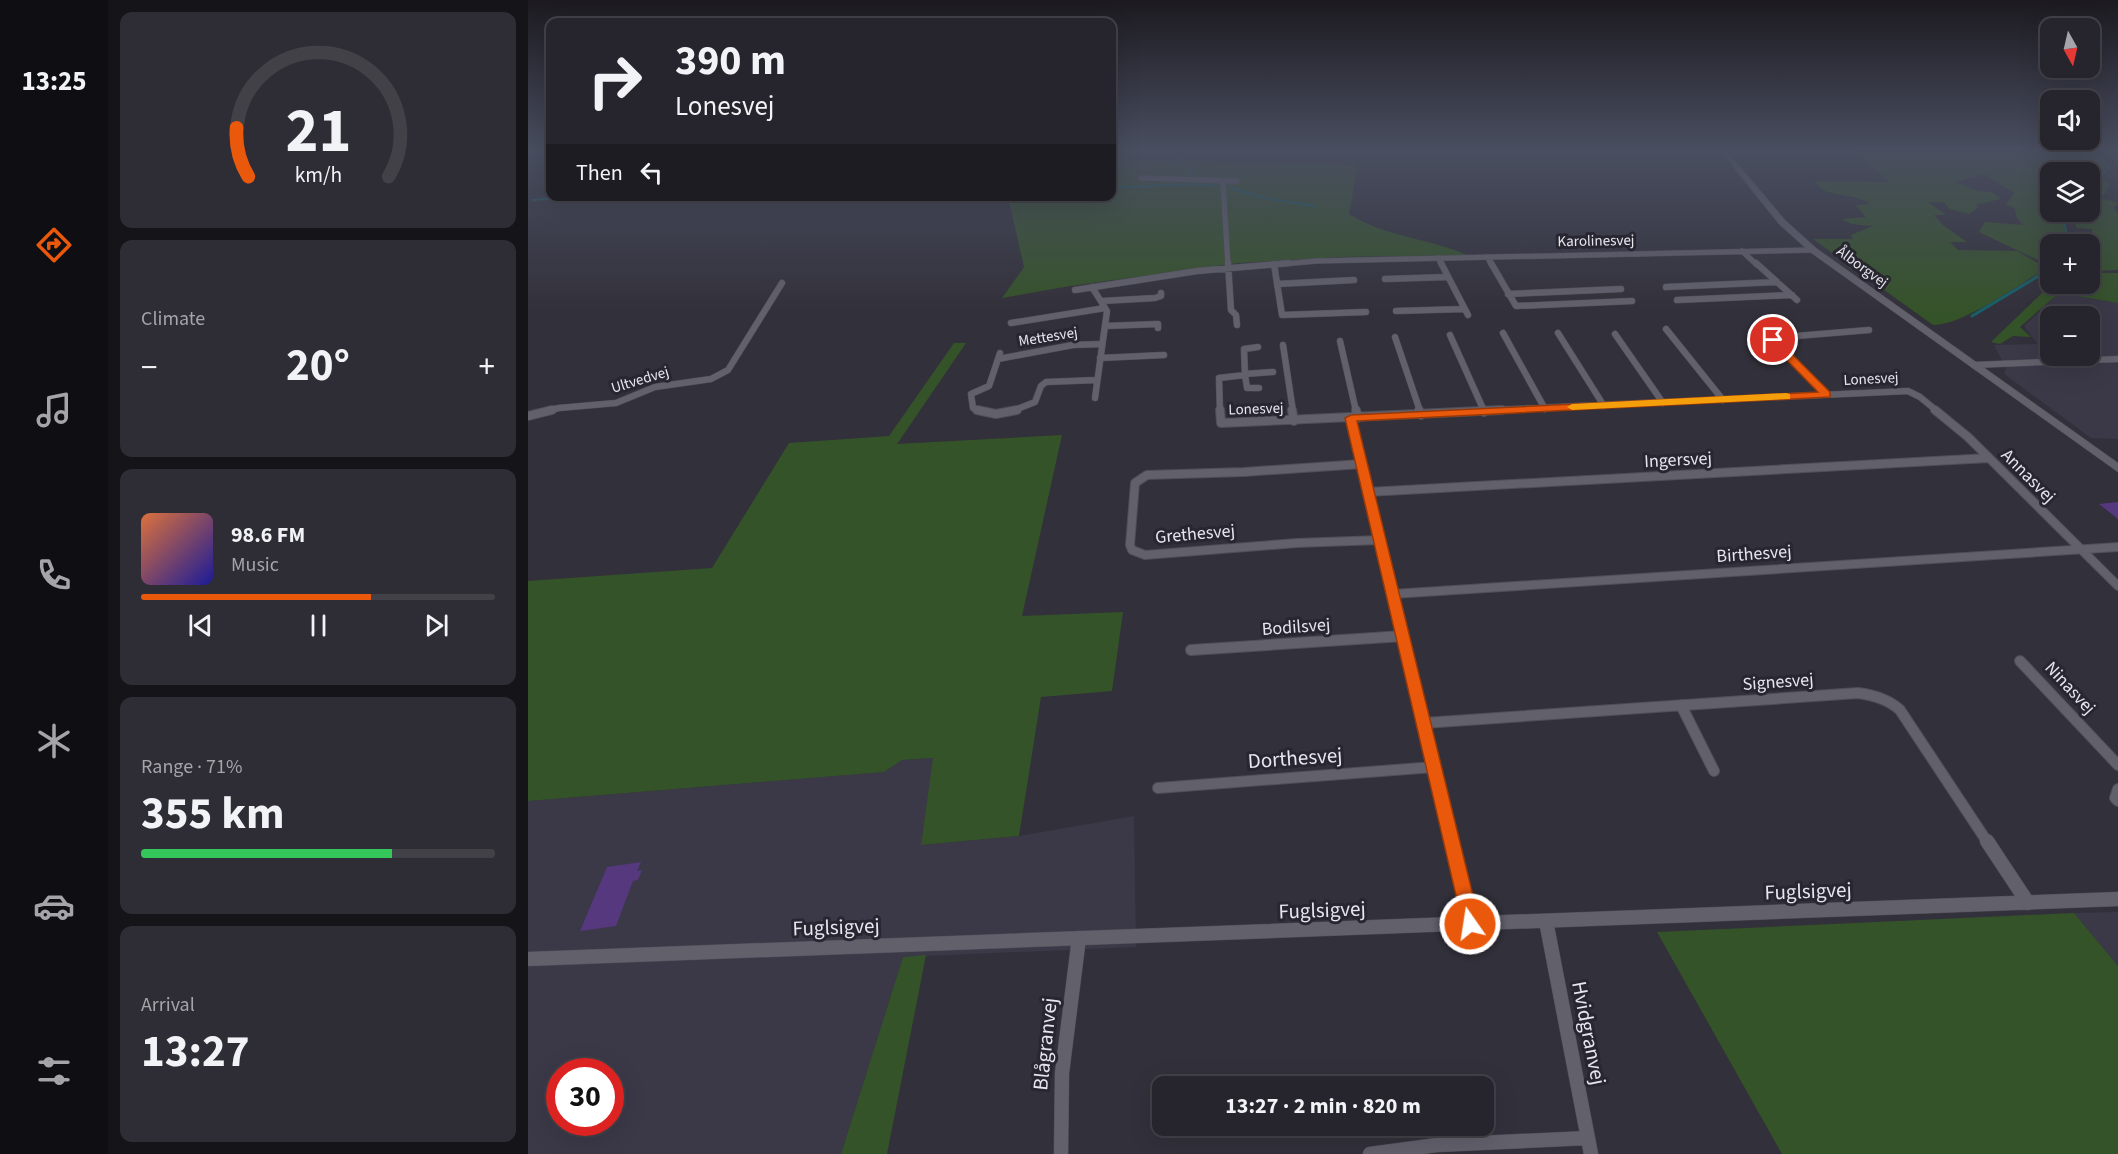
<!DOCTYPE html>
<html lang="en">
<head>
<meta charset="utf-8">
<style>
	body { margin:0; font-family:"Source Sans 3",sans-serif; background:#2e2c34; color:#f1f3f6; height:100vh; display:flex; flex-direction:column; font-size:22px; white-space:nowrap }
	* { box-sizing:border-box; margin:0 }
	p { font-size:20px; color:#a4a4a9 }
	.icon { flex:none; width:33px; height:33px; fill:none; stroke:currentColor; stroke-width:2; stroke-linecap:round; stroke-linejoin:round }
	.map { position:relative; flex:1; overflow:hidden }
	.sheet { display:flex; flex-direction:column; gap:12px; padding:12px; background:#151418; width:420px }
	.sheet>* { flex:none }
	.guide { position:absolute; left:18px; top:18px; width:570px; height:183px; border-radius:12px; box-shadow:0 6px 24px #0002,0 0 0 2px #424148; background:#26242c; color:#f1f3f6; overflow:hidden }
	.needle { width:39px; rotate:172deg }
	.tools { position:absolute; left:1512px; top:18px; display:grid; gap:12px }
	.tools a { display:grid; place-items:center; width:60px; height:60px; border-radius:12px; background:#26242c; box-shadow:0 6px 24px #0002,0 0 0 2px #424148; font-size:30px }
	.speed { position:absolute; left:18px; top:1058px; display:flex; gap:12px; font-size:30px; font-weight:700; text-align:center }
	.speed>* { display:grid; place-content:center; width:78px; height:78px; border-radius:50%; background:#26242c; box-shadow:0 6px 24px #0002,0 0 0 2px #424148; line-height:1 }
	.speed .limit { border:9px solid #d22; background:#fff; color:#111 }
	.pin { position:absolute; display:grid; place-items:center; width:51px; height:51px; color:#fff; margin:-26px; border:3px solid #fff; border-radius:50%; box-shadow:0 2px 6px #0007 }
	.me { position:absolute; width:66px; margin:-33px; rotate:347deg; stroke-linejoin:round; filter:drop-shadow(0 0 4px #0008) }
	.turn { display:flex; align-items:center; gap:21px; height:126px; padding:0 30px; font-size:27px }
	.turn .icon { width:78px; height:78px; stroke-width:2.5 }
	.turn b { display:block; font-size:42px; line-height:51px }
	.then { display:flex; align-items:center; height:57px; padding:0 30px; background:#0003; gap:12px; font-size:22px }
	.big { font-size:45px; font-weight:700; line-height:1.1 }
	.sheet .tile { flex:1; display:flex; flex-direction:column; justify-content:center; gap:9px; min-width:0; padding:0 21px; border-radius:12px; background:#2e2c34 }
	.sheet .dial { align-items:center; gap:0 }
	.dial svg { height:156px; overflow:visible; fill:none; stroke:#424148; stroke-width:7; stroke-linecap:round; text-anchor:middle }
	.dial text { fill:#f1f3f6; stroke:none }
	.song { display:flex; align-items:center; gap:18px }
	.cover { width:72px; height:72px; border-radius:9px; background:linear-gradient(135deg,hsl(20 70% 55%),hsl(240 70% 35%)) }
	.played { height:6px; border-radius:3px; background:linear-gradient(90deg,#ea580c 65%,#424148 65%) }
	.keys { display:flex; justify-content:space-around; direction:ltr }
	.heat { display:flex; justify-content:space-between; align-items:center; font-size:33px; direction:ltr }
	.charge { height:9px; border-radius:4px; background:linear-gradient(90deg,#34c759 71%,#424148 0) }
	.trip { position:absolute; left:624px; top:1076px; width:342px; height:60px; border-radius:12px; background:#26242c; box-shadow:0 6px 24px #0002,0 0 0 2px #424148; font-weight:700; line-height:60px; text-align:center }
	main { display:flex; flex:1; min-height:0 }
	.tab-bar { display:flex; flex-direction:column; width:108px; justify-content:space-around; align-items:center; background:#0f0e12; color:#a4a4a9 }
	.tab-bar .icon { width:42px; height:42px }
	.tab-bar .selected { color:#ea580c }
	.tab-bar b { font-size:27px; color:#f1f3f6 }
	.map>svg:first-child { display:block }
	.built { fill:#3b3848; fill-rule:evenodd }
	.green { fill:#355329 }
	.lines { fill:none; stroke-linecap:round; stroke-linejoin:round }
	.stream-far1 { stroke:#176069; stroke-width:2 }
	.stream { stroke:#176069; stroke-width:3 }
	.building { fill:#55387e }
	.minor-far4-casing { stroke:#4f4e56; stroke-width:6 }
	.minor-far3-casing { stroke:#4f4e56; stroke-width:7 }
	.minor-far2-casing { stroke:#4f4e56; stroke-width:10 }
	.minor-far1-casing { stroke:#4f4e56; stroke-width:12 }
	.minor-casing { stroke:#4f4e56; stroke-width:15 }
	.secondary-casing { stroke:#4f4e56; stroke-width:1 }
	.minor-far4 { stroke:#62606b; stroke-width:5 }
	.minor-far3 { stroke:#62606b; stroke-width:6 }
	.minor-far2 { stroke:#62606b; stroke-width:8 }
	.minor-far1 { stroke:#62606b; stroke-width:10 }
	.minor { stroke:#62606b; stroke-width:14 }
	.secondary { fill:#62606b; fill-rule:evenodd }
	.route { fill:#ea580c; stroke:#983908; stroke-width:1.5 }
	.slow { fill:#f59e0b }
	.labels { text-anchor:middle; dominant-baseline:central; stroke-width:6; stroke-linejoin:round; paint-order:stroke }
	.far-street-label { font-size:15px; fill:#e7e6ed; stroke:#282630 }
	.street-label { font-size:18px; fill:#e7e6ed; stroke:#282630 }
	.near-street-label { font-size:21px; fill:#e7e6ed; stroke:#282630 }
</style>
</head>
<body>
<main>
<nav class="tab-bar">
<b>13:25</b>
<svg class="icon selected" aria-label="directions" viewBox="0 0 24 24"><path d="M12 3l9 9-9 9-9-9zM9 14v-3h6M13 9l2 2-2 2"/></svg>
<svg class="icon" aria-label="music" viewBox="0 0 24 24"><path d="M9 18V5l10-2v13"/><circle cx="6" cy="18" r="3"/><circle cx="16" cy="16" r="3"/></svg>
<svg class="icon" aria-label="phone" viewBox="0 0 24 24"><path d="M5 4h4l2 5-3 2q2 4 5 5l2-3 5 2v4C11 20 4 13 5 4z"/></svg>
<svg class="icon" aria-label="climate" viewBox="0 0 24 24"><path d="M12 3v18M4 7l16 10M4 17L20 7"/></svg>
<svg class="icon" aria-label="car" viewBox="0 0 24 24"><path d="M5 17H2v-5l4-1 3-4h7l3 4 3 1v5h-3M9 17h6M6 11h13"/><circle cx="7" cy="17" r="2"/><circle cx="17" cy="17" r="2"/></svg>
<svg class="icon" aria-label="filters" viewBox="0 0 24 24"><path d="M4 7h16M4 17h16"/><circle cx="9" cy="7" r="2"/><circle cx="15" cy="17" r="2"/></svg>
</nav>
<section class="sheet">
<div class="tile dial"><svg viewBox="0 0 100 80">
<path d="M14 69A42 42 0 1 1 86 69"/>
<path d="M14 69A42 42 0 0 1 8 44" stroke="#ea580c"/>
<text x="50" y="56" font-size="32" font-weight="700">21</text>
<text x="50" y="72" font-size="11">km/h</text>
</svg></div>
<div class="tile"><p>Climate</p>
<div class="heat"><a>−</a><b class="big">20°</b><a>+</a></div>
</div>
<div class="tile">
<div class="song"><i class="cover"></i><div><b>98.6 FM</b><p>Music</p></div></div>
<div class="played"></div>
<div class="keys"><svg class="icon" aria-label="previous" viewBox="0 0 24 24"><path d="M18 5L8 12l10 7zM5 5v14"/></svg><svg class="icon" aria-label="pause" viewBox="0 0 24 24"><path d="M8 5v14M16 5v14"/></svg><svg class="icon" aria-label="next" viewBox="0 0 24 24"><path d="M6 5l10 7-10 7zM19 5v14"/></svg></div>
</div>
<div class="tile"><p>Range · 71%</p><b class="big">355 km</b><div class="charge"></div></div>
<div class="tile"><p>Arrival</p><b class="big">13:27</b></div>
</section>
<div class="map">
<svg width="1590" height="1154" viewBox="0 0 1590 1154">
	<rect width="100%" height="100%" fill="#32303a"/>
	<!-- built -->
	<path class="built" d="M1531 293 1590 303V439L1563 438 1476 374 1478 368 1466 345 1509 344 1496 326ZM1522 316H1562V356H1522Z
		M406 758 393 845 491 836 606 816 608 947 375 957 313 1154H0V801L355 772 374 760ZM32 1071H82V1122H32Z
		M1590 912V966L1546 913Z"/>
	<!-- green -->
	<path class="green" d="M1325 150H1556L1571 157 1578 167 1565 181H1562V172H1522V212H1540L1538 217 1532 218C1540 226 1537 235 1532 244H1522V263L1520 265 1451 232 1457 222 1495 225 1489 218 1487 209 1478 204 1486 193 1455 174 1428 182 1450 191 1464 192 1473 199 1447 205 1450 207 1442 214 1421 209 1416 202H1400L1418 215H1406L1415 225 1439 242H1422L1430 250 1489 251 1519 268C1492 284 1434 326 1405 325L1285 239H1325L1323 235 1345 226 1323 224 1314 219 1338 217 1327 205 1342 204C1325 191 1298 200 1286 181L1361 182Z
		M584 159 830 165 821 214C857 237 900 238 939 255L811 257 710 263 542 286 474 298 496 267 480 197 584 196Z
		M1574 180 1582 183 1575 196 1569 197 1590 203 1585 208 1590 213V270L1562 271V263L1570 260 1567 258 1574 250 1562 247 1564 229 1549 228 1544 218 1545 212H1562C1562 199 1561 187 1574 180Z
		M1562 273H1590V303L1531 293 1492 327 1503 337 1485 336 1472 344 1463 342 1514 293 1521 292 1529 284H1562Z
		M426 343H438L369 444 534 435 494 616 595 612 584 691 513 697 491 836 393 845 405 758 374 760 356 772 0 801V581L184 568 261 443 361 436Z
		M1546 913 1590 966V1154H1254L1129 932Z
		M398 955 359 1154H313L375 957Z"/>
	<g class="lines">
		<!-- stream-far1 -->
		<path class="stream-far1" d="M1558 150 1573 157 1581 167 1562 186
			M651 158H649L667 177 665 178
			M584 188 659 184 688 186
			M703 188 736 198 786 206
			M5 200 52 196
			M1533 244 1538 231 1535 218H1540L1541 212"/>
		<!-- stream -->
		<path class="stream" d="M1444 316 1522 269"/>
	</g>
	<!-- building -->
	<path class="building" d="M1590 502V519L1571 504Z
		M113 862 109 871 114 870 110 880 105 881 88 926 52 931 79 867Z"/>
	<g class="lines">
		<!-- minor-far4 casing -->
		<g class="minor-far4-casing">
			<path id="minor-far4" d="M613 178 709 181
				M691 181 695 183 700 265
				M1214 251 1229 265
				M959 257 964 265
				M910 258 914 265
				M743 265 788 261 1285 250"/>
		</g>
		<!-- minor-far3 casing -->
		<g class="minor-far3-casing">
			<path id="minor-far3" d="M700 263 703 310 708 315 709 325
				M913 263 940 315
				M963 263 988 306 1104 301
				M1228 263 1269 300
				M746 264 754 315 838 312
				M857 279 919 277
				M749 284 826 280
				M564 287 579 311 567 398
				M1138 287 1249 282
				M547 290 669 271 761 263
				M980 294 1093 289
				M1149 300 1264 295
				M574 301 627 298 633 296V293
				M868 311 936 309
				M483 323 577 308
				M577 326 630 324V328
				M1138 329 1195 400
				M975 333 1017 409
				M1030 333 1076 406
				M1087 334 1135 403
				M922 335 956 411
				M867 337 892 411
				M812 341 828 411
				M755 345 765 411
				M572 358 636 355
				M470 359 545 345 574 344
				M1446 365 1590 359
				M717 374 745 372
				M717 375 716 349 730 347
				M1298 394 1245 338 1341 330
				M18 411 31 408 88 403 127 387 183 379 200 370 254 283
				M452 411 445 408 443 394 461 386 472 353
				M484 411 507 402 513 386 518 382 569 380
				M692 411 691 378 717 375 719 388H731
				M942 411 1380 391 1392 397 1409 411"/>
		</g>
		<!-- minor-far2 casing -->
		<g class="minor-far2-casing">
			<path id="minor-far2" d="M449 410 468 414 489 410
				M692 410 693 423 974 410
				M764 410 766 421
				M828 410 830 418
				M891 410 893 415
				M955 410 956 412
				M1407 410 1440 437 1590 586
				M0 416 24 410
				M823 419 866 600
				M834 464 716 472 619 475 607 483 602 545 604 550 617 555 769 543 852 540
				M840 492 1461 458
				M865 594 1590 547"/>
		</g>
		<!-- minor-far1 casing -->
		<g class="minor-far1-casing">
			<path id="minor-far1" d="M866 599 924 843
				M663 650 875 636
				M1492 661 1590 765
				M1153 705 1186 771
				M896 723 1330 693C1346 695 1360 699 1372 710L1460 843
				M630 788 906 767
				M1590 789 1587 798 1590 801"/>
		</g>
		<!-- minor casing -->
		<g class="minor-casing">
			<path id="minor" d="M923 841 943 924
				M1459 841 1500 903
				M1018 921 1063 1154
				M0 959 1590 899
				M533 1154 534 1073 551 938
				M842 1154 909 1145 1060 1138"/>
		</g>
		<!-- secondary casing -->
		<g class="secondary-casing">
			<path id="secondary" d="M1192 150H1198L1257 220 1288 248 1590 463V472L1282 252 1251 224Z"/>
		</g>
		<!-- minor-far4 -->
		<use href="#minor-far4" class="minor-far4"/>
		<!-- minor-far3 -->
		<use href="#minor-far3" class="minor-far3"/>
		<!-- minor-far2 -->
		<use href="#minor-far2" class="minor-far2"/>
		<!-- minor-far1 -->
		<use href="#minor-far1" class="minor-far1"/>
		<!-- minor -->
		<use href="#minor" class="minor"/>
		<!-- secondary -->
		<use href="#secondary" class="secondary"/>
	</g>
	<!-- sky -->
	<linearGradient id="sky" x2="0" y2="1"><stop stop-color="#1c1a20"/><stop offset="0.48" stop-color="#494e60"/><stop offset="1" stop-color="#494e60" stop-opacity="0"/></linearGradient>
	<rect width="1590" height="312" fill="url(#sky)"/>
	<!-- route -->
	<path class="route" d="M1241 338H1248L1302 392V397L829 421 952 924 949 930 942 932 936 930 817 418 823 415 1290 392 1241 342Z"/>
	<!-- slow -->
	<path class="slow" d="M1258 393 1262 394V399L1044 410 1039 407 1044 404Z"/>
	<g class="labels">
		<!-- far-street labels -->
		<g class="far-street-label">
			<text transform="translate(1068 241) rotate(-1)">Karolinesvej</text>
			<text transform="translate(1334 267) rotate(36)">Ålborgvej</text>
			<text transform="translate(520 337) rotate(-9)">Mettesvej</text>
			<text transform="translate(1343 379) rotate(-3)">Lonesvej</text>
			<text transform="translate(112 380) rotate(-17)">Ultvedvej</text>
			<text transform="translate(728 409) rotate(-2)">Lonesvej</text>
		</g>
		<!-- street labels -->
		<g class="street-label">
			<text transform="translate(1150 460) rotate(-3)">Ingersvej</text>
			<text transform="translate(1500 476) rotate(45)">Annasvej</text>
			<text transform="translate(667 534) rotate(-5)">Grethesvej</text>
			<text transform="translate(1226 554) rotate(-4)">Birthesvej</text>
			<text transform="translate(768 627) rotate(-4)">Bodilsvej</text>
			<text transform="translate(1250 682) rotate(-4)">Signesvej</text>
			<text transform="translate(1542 688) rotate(47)">Ninasvej</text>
		</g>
		<!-- near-street labels -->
		<g class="near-street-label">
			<text transform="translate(767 758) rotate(-4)">Dorthesvej</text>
			<text transform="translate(1280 891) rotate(-2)">Fuglsigvej</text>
			<text transform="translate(794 910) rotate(-2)">Fuglsigvej</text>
			<text transform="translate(308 927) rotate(-2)">Fuglsigvej</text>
			<text transform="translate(1061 1033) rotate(79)">Hvidgranvej</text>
			<text transform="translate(517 1044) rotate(-84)">Blågranvej</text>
		</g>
	</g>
</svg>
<div class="tools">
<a><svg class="needle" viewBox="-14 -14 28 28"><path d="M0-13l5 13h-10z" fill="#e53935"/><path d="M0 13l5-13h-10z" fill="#a4a4a9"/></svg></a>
<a><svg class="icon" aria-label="sound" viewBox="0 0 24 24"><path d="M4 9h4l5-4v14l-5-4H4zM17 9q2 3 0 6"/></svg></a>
<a><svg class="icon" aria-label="layers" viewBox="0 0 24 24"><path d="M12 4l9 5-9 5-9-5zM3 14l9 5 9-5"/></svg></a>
<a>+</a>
<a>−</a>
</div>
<div class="speed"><div class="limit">30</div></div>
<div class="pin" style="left:1245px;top:340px;background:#d93025"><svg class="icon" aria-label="arrive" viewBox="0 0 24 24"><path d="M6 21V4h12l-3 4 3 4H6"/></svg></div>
<svg class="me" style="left:942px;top:924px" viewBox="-20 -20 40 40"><circle r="17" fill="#ea580c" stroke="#fff" stroke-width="3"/><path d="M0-11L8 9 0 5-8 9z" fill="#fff"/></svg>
<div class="trip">13:27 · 2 min · 820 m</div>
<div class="guide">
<div class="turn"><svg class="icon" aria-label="right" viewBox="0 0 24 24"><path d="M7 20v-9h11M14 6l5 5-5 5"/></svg><div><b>390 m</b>Lonesvej</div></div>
<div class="then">Then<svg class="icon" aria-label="left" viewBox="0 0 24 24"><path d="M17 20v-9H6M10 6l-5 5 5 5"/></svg></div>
</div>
</div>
</main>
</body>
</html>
